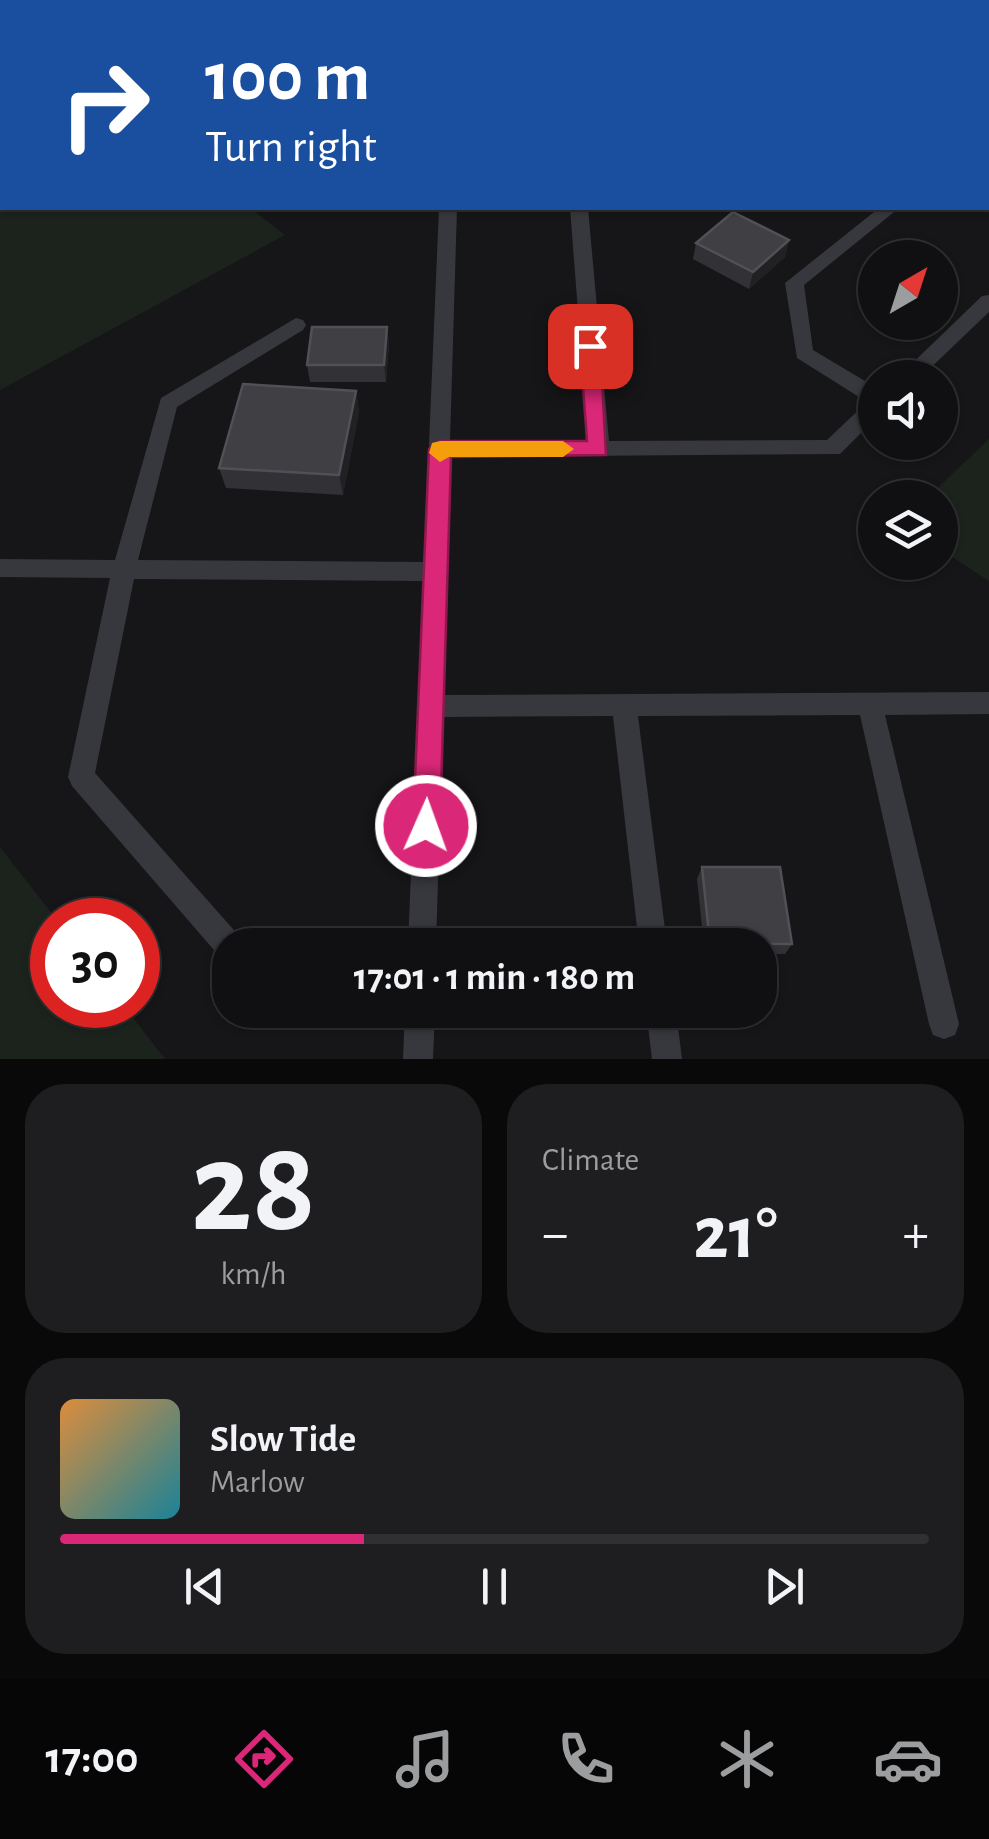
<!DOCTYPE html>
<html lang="en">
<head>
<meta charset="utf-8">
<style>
	body { margin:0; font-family:"Alegreya Sans",sans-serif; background:#1e1e20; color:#f1f3f6; height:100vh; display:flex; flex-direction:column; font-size:38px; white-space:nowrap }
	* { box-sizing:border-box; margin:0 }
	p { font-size:32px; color:#9c9d9f }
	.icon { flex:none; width:55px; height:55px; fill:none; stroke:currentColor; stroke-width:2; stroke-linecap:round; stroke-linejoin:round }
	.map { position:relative; height:1059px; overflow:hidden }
	.drawer { display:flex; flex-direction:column; gap:25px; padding:25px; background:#09090a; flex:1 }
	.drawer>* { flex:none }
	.top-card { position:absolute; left:0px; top:0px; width:990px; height:210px; box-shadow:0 2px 8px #0004,0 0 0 2px #303032; background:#1a4fa0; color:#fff; overflow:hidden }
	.needle { width:65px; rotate:39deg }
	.buttons { position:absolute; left:858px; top:240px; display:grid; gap:20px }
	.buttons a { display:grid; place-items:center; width:100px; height:100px; border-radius:50%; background:#101012; box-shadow:0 2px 8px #0004,0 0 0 2px #303032; font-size:50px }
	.speed { position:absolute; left:30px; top:898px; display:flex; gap:20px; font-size:50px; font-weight:700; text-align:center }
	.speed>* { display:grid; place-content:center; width:130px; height:130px; border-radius:50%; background:#101012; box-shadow:0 2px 8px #0004,0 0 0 2px #303032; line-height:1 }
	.speed .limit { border:15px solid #d22; background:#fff; color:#111 }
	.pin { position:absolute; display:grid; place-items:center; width:85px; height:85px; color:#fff; margin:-42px; border-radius:20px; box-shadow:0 5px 15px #0006 }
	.me { position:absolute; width:110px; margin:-55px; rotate:2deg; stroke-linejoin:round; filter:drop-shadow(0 0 8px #0008) }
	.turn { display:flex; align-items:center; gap:35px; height:210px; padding:0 40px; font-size:45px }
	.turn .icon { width:130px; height:130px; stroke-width:2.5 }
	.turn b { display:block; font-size:70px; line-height:85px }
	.big { font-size:75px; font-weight:700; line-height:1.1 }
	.drawer .tile { flex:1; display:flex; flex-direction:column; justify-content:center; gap:15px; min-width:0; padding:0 35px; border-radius:40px; background:#1e1e20 }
	.drawer .dial { align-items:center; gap:0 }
	.dial b { font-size:130px; line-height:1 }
	.song { display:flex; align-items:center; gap:30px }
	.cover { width:120px; height:120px; border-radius:15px; background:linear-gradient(135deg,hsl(30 70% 55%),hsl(190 70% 35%)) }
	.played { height:10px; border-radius:5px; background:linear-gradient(90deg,#db2777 35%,#303032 35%) }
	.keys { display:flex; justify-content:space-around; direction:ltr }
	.heat { display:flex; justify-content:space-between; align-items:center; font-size:55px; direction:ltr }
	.drawer .tiles { flex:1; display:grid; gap:25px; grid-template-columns:1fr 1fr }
	.tile:last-child { grid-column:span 2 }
	.trip { position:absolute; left:212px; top:928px; width:565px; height:100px; border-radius:40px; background:#101012; box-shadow:0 2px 8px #0004,0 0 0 2px #303032; font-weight:700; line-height:100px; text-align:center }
	.menu { display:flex; height:160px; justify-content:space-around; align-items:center; background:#060607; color:#9c9d9f }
	.menu .icon { width:70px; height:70px }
	.menu .selected { color:#db2777 }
	.menu b { font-size:45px; color:#f1f3f6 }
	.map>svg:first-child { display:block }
	.green { fill:#1c231d }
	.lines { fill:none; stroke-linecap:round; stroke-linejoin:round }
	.minor { fill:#37383d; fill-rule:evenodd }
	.wall { fill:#323236 }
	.shaded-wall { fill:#212124 }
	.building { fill:#3f3f44; stroke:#4f5156; stroke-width:2.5 }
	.route { fill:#db2777; stroke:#8e194d; stroke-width:2.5 }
	.slow { fill:#f59e0b }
</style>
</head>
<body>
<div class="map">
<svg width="989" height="1059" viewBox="0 0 989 1059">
	<rect width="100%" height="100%" fill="#161618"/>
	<!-- green -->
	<path class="green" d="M0 0 230 2H2V208H250L285 235 0 390Z
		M989 439V581L940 549V498L928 497Z
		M0 847 57 920H52V1005H123L165 1059H0Z"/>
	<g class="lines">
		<!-- minor -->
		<path class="minor" d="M247 0H264L265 2H248Z
			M449 0H463V2H449Z
			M559 0H573V2H559Z
			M641 0H659L660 2H642Z
			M439 208H457L450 441H588L570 208H588L609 441 827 440 867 402 797 358 785 283 879 208H899L804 285 813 350 875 387V419L840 454 450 457 443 695 989 692V714L885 715 959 1024 955 1035 944 1039 933 1035 929 1024 860 715 638 716 667 945H639L613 716 443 717 436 945H408L423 581 134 579 95 773 240 937 244 945H230V961L220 957 72 786 68 777 110 578 0 577V559L115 560 161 398 296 318 303 320 306 325 303 330 177 407 138 560 424 562Z
			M989 295V312L920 378H897L982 296Z
			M405 1010H435L433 1059H403Z
			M646 1010H676L682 1059H652Z"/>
	</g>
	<!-- wall -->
	<path class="wall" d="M789 240 785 257 749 289 693 259 696 243Z
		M387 327 389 344 386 382H310L307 365Z
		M356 391 359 412 343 495 226 488 219 468Z
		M702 867 792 944 785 954H760V945H704L697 879Z"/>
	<!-- shaded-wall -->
	<path class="shaded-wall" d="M789 240 785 257 749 289 753 272Z
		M387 327 389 344 386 382 384 365Z
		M356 391 359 412 343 495 339 475Z"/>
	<!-- building -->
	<path class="building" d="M733 212 789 240 753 272 696 243Z
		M312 327H387L384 365H307Z
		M243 384 356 391 339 475 219 468Z
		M702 867H780L792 944 710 943Z"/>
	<!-- route -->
	<path class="route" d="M590 339 600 346 606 455 451 457 440 826 436 835 426 839 417 835 413 826 429 449 440 441H587L580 346Z"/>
	<!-- slow -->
	<path class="slow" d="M440 441H563L574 449 563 457H449L440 462 429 453 432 443Z"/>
</svg>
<div class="buttons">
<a><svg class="needle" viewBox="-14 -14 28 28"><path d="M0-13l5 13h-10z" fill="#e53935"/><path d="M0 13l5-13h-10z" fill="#9c9d9f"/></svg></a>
<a><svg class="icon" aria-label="sound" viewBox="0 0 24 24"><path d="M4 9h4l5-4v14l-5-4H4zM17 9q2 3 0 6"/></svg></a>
<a><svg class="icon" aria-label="layers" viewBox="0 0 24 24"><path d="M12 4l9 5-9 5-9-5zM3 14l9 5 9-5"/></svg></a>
</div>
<div class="speed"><div class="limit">30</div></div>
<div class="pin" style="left:590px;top:346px;background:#d93025"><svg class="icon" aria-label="arrive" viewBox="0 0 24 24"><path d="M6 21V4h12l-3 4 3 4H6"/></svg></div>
<svg class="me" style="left:426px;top:826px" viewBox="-20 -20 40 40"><circle r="17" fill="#db2777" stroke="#fff" stroke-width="3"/><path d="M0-11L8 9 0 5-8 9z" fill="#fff"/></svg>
<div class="trip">17:01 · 1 min · 180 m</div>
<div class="top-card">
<div class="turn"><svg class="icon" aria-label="right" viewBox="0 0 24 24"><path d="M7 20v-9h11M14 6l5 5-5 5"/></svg><div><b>100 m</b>Turn right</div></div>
</div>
</div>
<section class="drawer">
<div class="tiles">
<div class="tile dial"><b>28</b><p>km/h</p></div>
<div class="tile"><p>Climate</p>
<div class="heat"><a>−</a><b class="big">21°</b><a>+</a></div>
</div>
<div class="tile">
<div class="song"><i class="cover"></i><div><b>Slow Tide</b><p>Marlow</p></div></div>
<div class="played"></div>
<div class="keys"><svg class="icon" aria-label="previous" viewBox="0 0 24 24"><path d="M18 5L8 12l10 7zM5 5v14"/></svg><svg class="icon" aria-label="pause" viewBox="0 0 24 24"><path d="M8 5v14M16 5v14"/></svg><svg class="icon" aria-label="next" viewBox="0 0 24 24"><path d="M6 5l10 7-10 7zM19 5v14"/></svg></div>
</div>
</div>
</section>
<nav class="menu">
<b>17:00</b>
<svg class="icon selected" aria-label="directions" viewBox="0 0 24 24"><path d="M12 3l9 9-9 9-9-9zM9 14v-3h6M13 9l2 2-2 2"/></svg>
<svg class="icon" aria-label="music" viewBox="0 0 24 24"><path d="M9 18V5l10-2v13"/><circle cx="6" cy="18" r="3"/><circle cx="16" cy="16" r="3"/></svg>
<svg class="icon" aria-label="phone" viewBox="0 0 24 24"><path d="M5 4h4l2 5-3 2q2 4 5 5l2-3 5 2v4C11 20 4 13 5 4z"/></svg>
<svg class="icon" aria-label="climate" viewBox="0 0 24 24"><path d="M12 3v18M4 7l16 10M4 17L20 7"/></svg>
<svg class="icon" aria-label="car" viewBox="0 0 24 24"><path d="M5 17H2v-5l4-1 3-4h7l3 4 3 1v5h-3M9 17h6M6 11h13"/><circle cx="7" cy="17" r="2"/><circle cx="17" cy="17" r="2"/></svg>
</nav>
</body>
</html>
